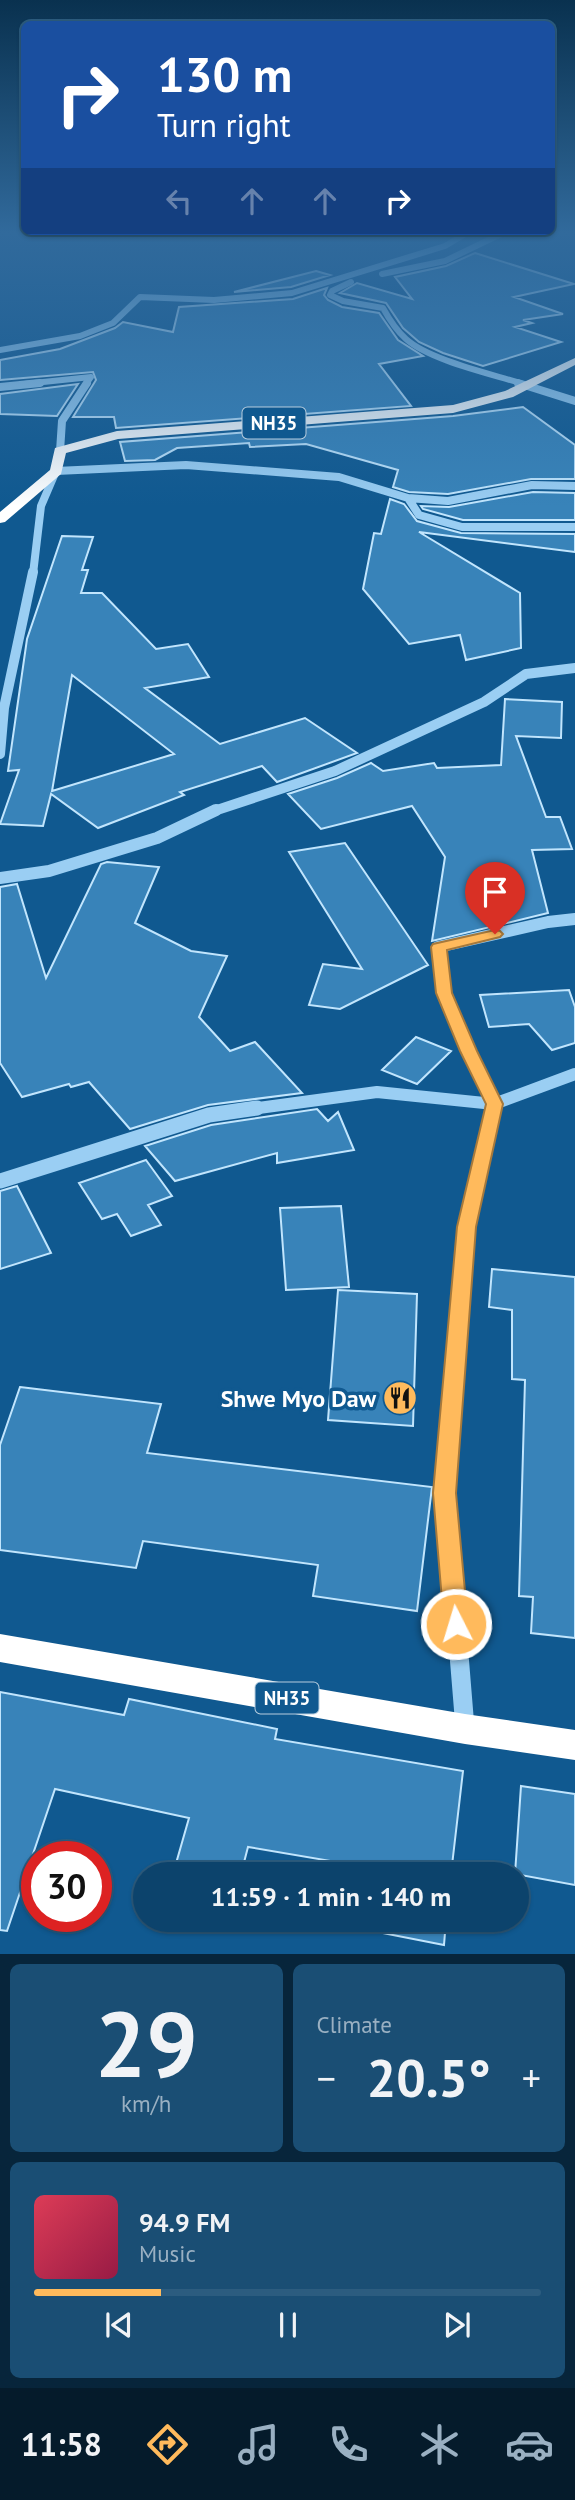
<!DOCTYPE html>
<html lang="en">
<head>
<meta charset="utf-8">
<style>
	body { margin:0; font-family:"PT Sans",sans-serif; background:#1a4e74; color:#f1f3f6; height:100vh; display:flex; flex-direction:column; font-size:26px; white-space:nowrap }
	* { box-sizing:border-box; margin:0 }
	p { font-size:23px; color:#9ab0c2 }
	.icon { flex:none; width:38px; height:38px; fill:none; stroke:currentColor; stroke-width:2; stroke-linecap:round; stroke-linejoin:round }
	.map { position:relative; height:1954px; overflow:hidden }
	.panel { display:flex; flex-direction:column; gap:10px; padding:10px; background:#07253b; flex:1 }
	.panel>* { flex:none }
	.top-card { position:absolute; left:21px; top:21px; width:534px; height:214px; border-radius:10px; box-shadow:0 2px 5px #0004,0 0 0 2px #2c5c7f; background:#1a4fa0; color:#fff; overflow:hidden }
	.speed { position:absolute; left:21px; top:1841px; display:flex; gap:14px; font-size:35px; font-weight:700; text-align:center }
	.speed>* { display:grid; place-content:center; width:91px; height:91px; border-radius:50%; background:#0c436c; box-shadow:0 2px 5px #0004,0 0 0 2px #2c5c7f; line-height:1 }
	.speed .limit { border:10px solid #d22; background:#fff; color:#111 }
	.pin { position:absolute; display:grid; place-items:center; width:60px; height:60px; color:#fff; margin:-72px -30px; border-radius:50% 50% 50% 0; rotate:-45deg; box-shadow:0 0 7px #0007 }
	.pin .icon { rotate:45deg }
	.me { position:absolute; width:77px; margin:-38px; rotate:355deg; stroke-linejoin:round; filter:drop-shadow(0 0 5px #0008) }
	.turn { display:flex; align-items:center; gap:24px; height:147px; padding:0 21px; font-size:32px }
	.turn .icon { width:91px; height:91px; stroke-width:2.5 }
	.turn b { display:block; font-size:49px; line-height:60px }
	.lanes { display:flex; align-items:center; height:66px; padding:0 21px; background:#0003; justify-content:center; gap:35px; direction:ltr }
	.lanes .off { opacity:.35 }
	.big { font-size:52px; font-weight:700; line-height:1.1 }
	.panel .card { flex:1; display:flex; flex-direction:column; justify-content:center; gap:10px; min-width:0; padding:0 24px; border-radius:10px; background:#1a4e74 }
	.panel .dial { align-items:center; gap:0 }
	.dial b { font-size:91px; line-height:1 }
	.song { display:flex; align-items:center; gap:21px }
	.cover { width:84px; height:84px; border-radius:10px; background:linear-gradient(135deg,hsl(350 70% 55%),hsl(340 70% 35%)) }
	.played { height:7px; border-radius:4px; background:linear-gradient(90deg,#ffba5c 25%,#2c5c7f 25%) }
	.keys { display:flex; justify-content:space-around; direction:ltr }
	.heat { display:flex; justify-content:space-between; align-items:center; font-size:38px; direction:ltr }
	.panel .tiles { flex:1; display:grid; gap:10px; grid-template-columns:1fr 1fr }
	.card:last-child { grid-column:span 2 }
	.trip { position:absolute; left:133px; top:1862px; width:396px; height:70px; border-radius:35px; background:#0c436c; box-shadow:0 2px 5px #0004,0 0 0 2px #2c5c7f; font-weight:700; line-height:70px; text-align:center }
	.tabs { display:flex; height:112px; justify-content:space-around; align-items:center; background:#051b2b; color:#9ab0c2 }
	.tabs .icon { width:49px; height:49px }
	.tabs .on { color:#ffba5c }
	.tabs b { font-size:32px; color:#f1f3f6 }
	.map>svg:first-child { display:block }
	.building { fill:#3883b9; stroke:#c1e5fd; stroke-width:2; fill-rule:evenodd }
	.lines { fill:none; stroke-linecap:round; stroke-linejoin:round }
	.minor-far5 { stroke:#9acef3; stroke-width:6 }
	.minor-far4 { stroke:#9acef3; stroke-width:8 }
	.minor-far3 { stroke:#9acef3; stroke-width:10 }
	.minor-far2 { stroke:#9acef3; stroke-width:12 }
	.minor-far1 { stroke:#9acef3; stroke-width:15 }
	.minor { stroke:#9acef3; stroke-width:19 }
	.highway { fill:#fff; fill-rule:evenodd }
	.route { fill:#ffba5c; stroke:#a6793c; stroke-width:2 }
	.labels { text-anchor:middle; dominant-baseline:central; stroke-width:7; stroke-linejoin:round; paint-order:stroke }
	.shield { fill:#105990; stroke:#b7cdde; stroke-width:2 }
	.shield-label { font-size:19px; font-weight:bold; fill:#fff }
	.near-poi-label { font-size:24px; font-weight:bold; fill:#fff; stroke:#105990; text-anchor:end }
</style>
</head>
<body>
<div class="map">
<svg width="575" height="1954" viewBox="0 0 575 1954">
	<rect width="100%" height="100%" fill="#105990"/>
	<!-- building -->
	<path class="building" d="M475 253 574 284 514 297 563 314 523 320 532 323 515 327 561 342 483 366 443 353 419 342 403 328 386 303 340 293 357 283 412 299 395 277 446 266Z
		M316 271 330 275 291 287 234 292Z
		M327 288 324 295 328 300 342 307 379 313 398 340 423 356 379 364 411 406 116 428 114 417H73L96 380 93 372 0 380V360L60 349 115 328 123 322 173 332 179 307 293 299Z
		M78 384 57 416 0 414V394Z
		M523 407 575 445V479H531L448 494 409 492 393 487 398 470 306 444 250 447 249 443 177 448 155 460 125 461 120 442 453 416Z
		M533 492 575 493V520H463L423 509 421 506 449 507Z
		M390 499 404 504 417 521 461 533 575 534V552L419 532 520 593 521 648 466 660 460 635 409 644 363 589 374 533 381 534Z
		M62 536 93 537 82 570H88L81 593H102L156 649 188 644 209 677 145 688 220 744 305 718 357 753 277 782 262 766 180 792 184 795 98 828 51 794 43 826 0 824 19 770 8 771 27 639ZM72 675 174 754 52 791Z
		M505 699 562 702 561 738 516 736 546 817H560L572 849 532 850 548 913 432 941 445 857 412 806 321 829 288 794 337 778 371 763 383 771 434 763 437 768 501 765Z
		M345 843 428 965 340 1009 309 1005 323 964 362 969 289 852Z
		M107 862 159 867 135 923 191 951 227 956 199 1017 230 1051 255 1042 302 1093 208 1105 130 1129 89 1082 71 1087 69 1084 22 1097 0 1063V887L17 884 46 978 101 864Z
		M569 990 575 1007V1043L552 1050 529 1024 489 1027 480 995Z
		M416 1037 451 1051 417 1084 382 1070Z
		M317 1109 328 1121 338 1112 354 1150 277 1163V1153L175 1181 145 1146 211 1125Z
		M146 1160 172 1196 148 1205 161 1225 131 1236 117 1214 102 1219 79 1183Z
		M17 1186 51 1253 0 1269V1191Z
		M341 1206 349 1287 286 1290 280 1208Z
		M492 1269 575 1277V1638L531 1633 533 1597 519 1596 525 1380 512 1379V1310L489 1307Z
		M338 1290 417 1294 413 1426 328 1420Z
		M20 1387 161 1404 147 1453 432 1487 417 1611 313 1596 318 1565 143 1541 136 1568 0 1550V1445Z
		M0 1692 124 1715 129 1699 277 1729 275 1739 463 1771 451 1874H365L366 1867 248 1847 241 1874H173L189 1818 55 1789 7 1931 0 1930Z
		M521 1786 575 1794V1885L515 1874Z
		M358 1920H446L444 1945 357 1928Z"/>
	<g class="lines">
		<!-- minor-far5 -->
		<path class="minor-far5" d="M382 274 445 261 503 233
			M351 282 332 291 330 295 343 301 383 308C389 319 396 330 406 339 429 360 492 374 523 384
			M0 350 80 336 113 323 140 297 214 300 292 293 445 246 467 233
			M24 384 91 377 86 384"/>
		<!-- minor-far4 -->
		<path class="minor-far4" d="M518 383 575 401
			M0 387 40 383
			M60 451 62 421 87 383
			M408 498 448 501 532 485 575 486
			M33 574 41 506 56 471 186 465 339 477 408 498 419 515 462 527H575"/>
		<!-- minor-far3 -->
		<path class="minor-far3" d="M0 754 4 708 33 572
			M211 812 335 771 484 702 526 674 575 668"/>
		<!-- minor-far2 -->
		<path class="minor-far2" d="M0 878 49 871 157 838 216 810
			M494 1104 444 993 438 947 548 922 575 919
			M244 1110 377 1092 494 1104
			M493 1110 494 1104 575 1074"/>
		<!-- minor-far1 -->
		<path class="minor-far1" d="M0 1181 209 1115 257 1108
			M445 1485 466 1227 493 1108"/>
		<!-- minor -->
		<path class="minor" d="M445 1483 465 1728"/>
		<!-- highway -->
		<path class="highway" d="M575 358V365L513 397 453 413 118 439 66 453 61 474 5 522 0 523V512L50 470 55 448 117 431 453 405 505 391Z
			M0 1634 465 1714 575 1730V1760L465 1744 0 1662Z"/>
	</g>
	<!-- sky -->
	<linearGradient id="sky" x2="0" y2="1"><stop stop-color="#09314f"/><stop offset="0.46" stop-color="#316a9c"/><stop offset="1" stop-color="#316a9c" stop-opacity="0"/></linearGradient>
	<rect width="575" height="506" fill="url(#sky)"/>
	<!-- route -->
	<path class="route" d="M495 930 500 931 503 934 500 937 447 950 452 993 477 1051 503 1104 476 1227 456 1493 468 1624 465 1631 456 1634 448 1631 444 1624 433 1493 457 1227 486 1104 460 1051 436 993 431 947 433 944Z"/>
	<!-- icons -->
	<defs>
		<g id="restaurant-disc" transform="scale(1.75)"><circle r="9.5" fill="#ffba5c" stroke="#105990"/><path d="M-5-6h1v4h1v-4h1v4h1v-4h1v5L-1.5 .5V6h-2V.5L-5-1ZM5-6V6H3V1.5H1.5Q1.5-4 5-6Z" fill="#111"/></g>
	</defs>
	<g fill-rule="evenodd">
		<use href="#restaurant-disc" x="400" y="1398"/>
	</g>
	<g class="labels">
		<!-- shield labels -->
		<g class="shield">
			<rect x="242.5" y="407.5" width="63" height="31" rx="5"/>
			<rect x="255.5" y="1682.5" width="63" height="31" rx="5"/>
		</g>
		<g class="shield-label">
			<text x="274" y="423">NH35</text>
			<text x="287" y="1698">NH35</text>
		</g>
		<!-- near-poi labels -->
		<g class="near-poi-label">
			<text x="376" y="1398">Shwe Myo Daw</text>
		</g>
	</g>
</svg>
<div class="speed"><div class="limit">30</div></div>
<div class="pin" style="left:495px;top:934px;background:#d93025"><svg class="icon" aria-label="arrive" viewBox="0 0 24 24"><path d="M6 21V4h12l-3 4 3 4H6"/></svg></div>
<svg class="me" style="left:456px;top:1624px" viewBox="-20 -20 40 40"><circle r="17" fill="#ffba5c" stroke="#fff" stroke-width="3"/><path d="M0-11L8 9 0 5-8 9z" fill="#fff"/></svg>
<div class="trip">11:59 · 1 min · 140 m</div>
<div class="top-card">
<div class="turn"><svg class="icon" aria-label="right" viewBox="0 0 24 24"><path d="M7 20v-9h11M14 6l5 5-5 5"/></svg><div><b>130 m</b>Turn right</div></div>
<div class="lanes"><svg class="icon off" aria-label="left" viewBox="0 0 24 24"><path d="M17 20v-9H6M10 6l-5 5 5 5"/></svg><svg class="icon off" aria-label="ahead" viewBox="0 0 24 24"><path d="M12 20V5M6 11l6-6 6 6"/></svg><svg class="icon off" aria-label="ahead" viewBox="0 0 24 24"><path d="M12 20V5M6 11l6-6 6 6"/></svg><svg class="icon" aria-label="right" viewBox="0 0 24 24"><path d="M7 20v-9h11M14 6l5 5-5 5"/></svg></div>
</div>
</div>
<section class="panel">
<div class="tiles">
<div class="card dial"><b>29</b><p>km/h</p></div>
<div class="card"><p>Climate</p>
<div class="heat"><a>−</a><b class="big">20.5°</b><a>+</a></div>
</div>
<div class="card">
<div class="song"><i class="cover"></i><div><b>94.9 FM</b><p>Music</p></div></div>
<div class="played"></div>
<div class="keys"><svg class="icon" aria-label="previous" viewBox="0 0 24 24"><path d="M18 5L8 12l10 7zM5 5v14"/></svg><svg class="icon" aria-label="pause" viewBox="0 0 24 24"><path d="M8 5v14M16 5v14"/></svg><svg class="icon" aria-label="next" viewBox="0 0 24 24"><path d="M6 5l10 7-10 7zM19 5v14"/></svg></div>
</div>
</div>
</section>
<nav class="tabs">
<b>11:58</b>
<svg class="icon on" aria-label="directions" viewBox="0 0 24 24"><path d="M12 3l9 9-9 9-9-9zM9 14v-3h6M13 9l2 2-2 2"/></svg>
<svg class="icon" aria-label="music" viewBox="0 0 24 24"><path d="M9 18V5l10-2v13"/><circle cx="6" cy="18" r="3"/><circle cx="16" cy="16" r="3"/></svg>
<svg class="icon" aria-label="phone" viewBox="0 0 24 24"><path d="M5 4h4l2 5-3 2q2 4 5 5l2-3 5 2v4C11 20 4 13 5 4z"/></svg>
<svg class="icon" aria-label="climate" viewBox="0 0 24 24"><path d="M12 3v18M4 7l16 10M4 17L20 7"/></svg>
<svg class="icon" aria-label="car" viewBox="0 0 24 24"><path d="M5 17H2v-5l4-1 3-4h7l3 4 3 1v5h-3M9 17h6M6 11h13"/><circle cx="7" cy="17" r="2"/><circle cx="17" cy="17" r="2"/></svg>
</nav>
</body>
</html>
